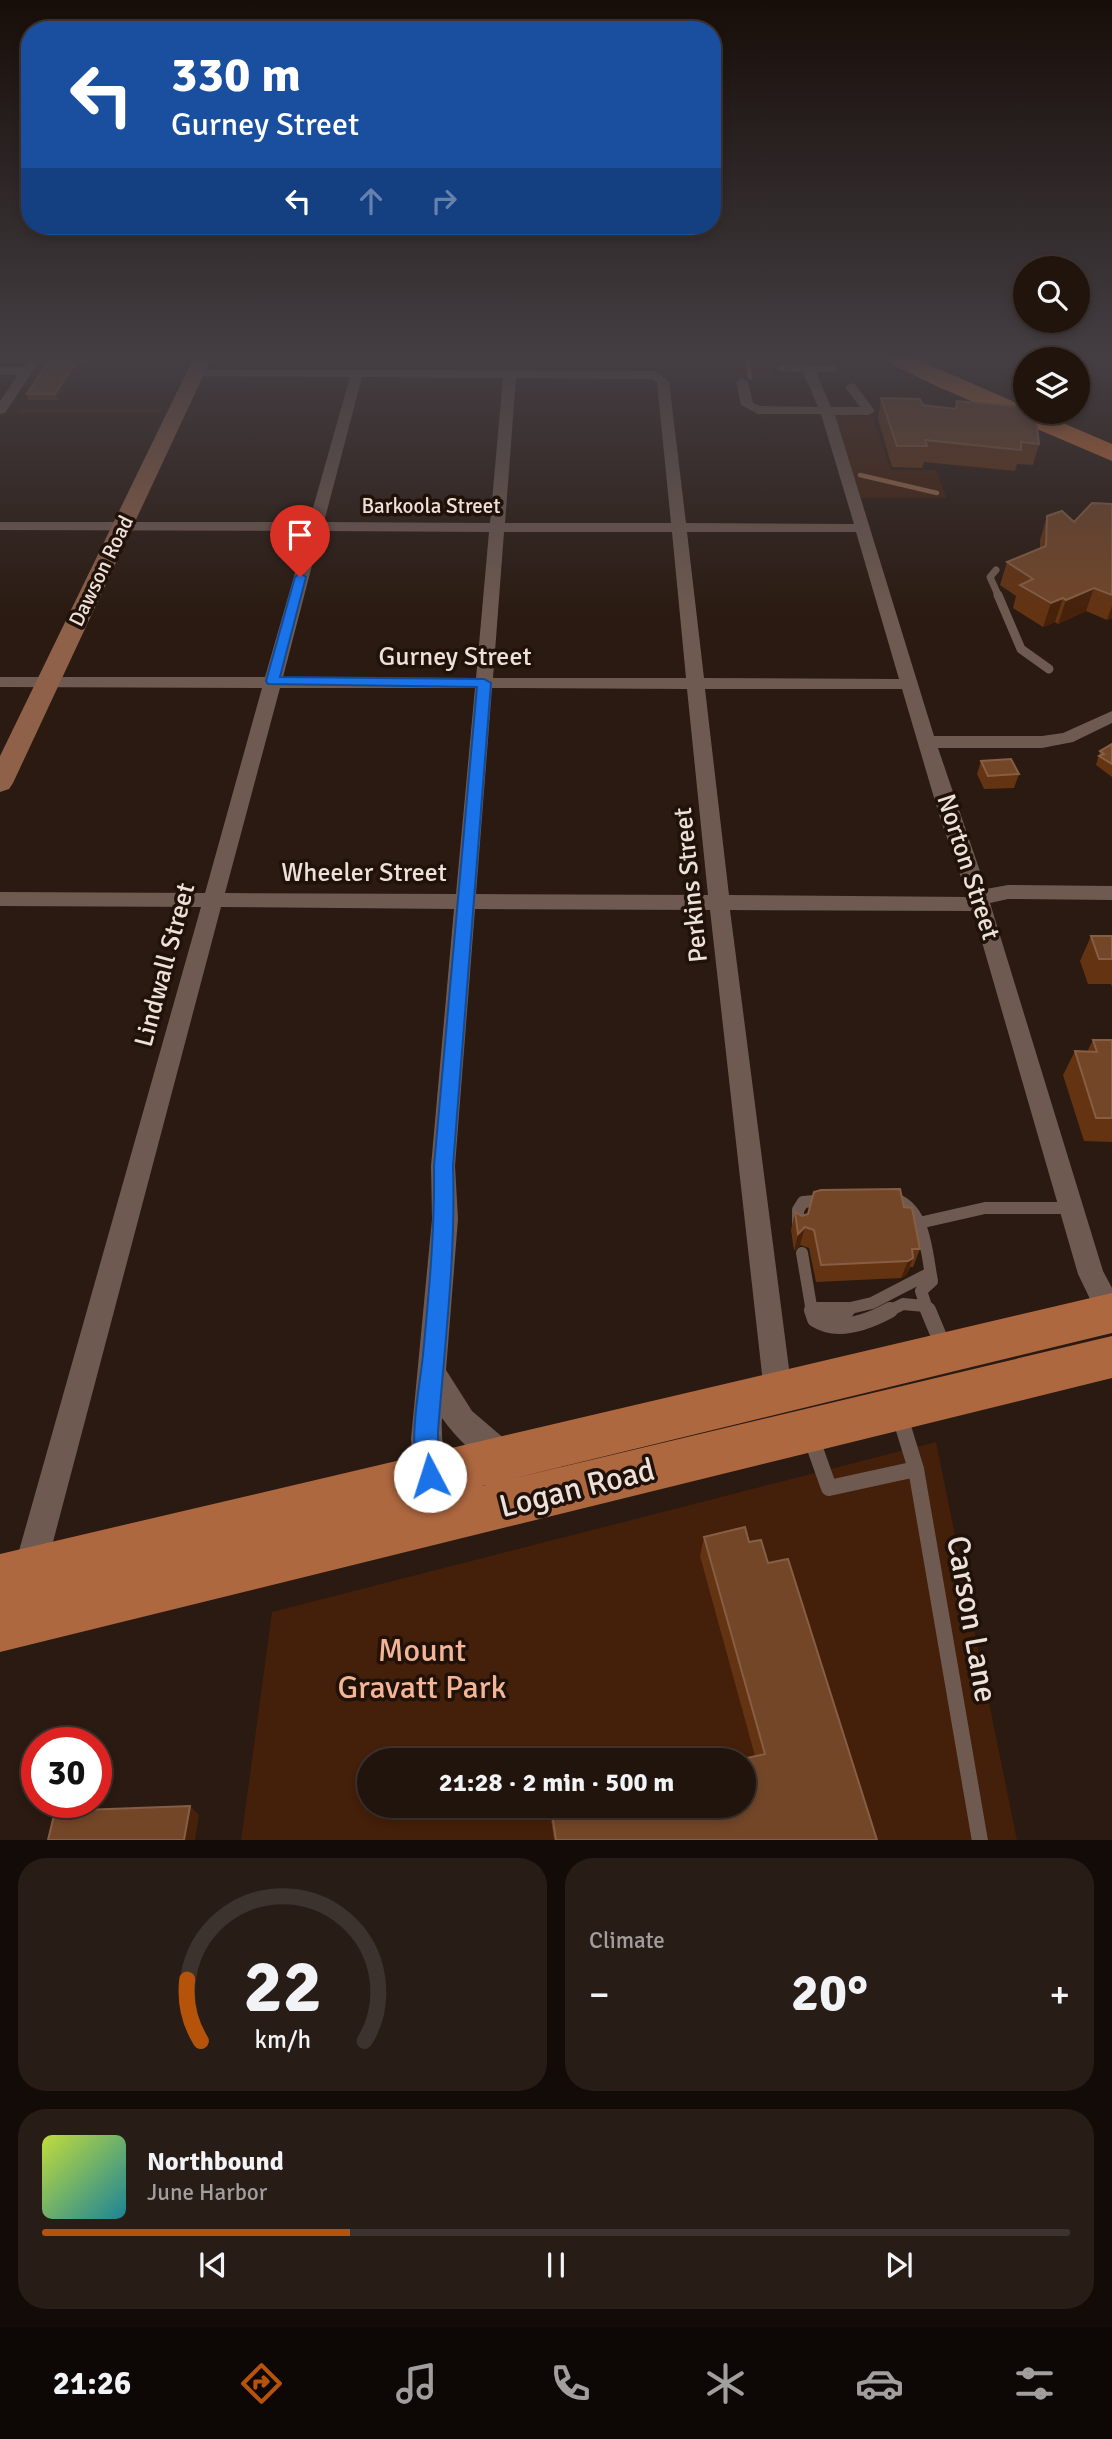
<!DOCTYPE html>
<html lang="en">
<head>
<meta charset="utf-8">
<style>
	body { margin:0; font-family:Signika,sans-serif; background:#281d16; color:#f1f3f6; height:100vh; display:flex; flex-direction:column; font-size:26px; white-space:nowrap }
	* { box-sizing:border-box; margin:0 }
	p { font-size:23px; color:#a29e9d }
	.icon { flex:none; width:38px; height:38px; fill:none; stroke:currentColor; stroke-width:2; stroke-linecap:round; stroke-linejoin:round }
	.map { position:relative; height:1840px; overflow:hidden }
	.details { display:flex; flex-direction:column; gap:18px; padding:18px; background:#120b07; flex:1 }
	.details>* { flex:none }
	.hud { position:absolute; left:21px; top:21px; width:700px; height:214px; border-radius:28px; box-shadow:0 4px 10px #0003,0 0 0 2px #3d332e; background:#1a4fa0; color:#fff; overflow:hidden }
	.controls { position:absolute; left:1013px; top:256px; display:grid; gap:14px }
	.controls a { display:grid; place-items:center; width:77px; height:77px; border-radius:50%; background:#20140d; box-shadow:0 4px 10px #0003,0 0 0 2px #3d332e; font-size:35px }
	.speed { position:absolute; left:21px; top:1727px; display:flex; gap:14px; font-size:35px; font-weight:700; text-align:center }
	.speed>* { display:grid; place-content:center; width:91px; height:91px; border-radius:50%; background:#20140d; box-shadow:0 4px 10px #0003,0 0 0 2px #3d332e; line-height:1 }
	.speed .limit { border:10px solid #d22; background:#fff; color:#111 }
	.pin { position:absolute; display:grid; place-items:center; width:60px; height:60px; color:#fff; margin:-72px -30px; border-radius:50% 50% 50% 0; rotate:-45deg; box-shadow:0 0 7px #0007 }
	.pin .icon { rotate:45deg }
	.me { position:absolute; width:77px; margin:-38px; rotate:355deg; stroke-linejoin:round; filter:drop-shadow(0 0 5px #0008) }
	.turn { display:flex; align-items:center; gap:24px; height:147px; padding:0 35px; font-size:32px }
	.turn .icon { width:91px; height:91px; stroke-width:2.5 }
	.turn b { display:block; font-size:49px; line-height:60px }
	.lanes { display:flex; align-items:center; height:66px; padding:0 35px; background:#0003; justify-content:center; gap:35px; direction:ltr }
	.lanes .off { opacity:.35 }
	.big { font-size:52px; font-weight:700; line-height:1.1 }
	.details .tile { flex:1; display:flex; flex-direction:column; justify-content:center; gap:10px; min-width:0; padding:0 24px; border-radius:28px; background:#281d16 }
	.details .dial { align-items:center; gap:0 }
	.dial svg { height:182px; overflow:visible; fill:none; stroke:#3d332e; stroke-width:7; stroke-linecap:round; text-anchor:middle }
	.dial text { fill:#f1f3f6; stroke:none }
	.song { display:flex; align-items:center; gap:21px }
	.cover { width:84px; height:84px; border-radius:10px; background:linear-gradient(135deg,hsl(70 70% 55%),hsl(190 70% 35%)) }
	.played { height:7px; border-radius:4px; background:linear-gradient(90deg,#b45309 30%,#3d332e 30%) }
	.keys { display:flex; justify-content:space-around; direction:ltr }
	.heat { display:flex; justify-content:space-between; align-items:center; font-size:38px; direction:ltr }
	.details .tiles { flex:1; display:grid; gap:18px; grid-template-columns:1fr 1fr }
	.tile:last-child { grid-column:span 2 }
	.trip { position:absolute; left:357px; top:1748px; width:399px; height:70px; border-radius:35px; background:#20140d; box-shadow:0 4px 10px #0003,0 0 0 2px #3d332e; font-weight:700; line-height:70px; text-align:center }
	.tab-bar { display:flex; height:112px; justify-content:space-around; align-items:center; background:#0d0805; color:#a29e9d }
	.tab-bar .icon { width:49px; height:49px }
	.tab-bar .on { color:#b45309 }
	.tab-bar b { font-size:32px; color:#f1f3f6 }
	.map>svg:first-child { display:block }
	.green { fill:#441f09; fill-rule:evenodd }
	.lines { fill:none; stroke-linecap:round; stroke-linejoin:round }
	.stream { stroke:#a16e4c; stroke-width:4.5 }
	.lane-far3 { stroke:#6e5a50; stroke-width:7 }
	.lane-far2 { stroke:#6e5a50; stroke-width:9 }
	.lane-far1 { stroke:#6e5a50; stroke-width:12 }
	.lane { stroke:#6e5a50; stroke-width:16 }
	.street { fill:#6e5a50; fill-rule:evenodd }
	.secondary { fill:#8e6148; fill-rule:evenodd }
	.primary { fill:#ae6840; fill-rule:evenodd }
	.highway { fill:#d87235; fill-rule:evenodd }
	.wall { fill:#643312 }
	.shaded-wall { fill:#472109 }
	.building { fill:#734628; stroke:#865e44; stroke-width:2 }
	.route { fill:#1a73e8; stroke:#114b97; stroke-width:2 }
	.labels { text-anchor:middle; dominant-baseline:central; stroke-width:7; stroke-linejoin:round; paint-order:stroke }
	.far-street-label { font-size:21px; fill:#ede1db; stroke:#201109 }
	.street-label { font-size:26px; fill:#ede1db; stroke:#201109 }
	.near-street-label { font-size:32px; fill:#ede1db; stroke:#201109 }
	.near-park-label { font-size:32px; fill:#f3b595; stroke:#201109 }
</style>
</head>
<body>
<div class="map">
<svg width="1112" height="1841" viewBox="0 0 1112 1841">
	<rect width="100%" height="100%" fill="#2a1a11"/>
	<!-- green -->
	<path class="green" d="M734 359H768L774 377 737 376Z
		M19 409H162L160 413H16Z
		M834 415 873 416 891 470H936L947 498H860Z
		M936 1442 1017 1840 241 1841 272 1612ZM369 1760H744V1806H369Z"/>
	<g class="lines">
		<!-- stream -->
		<path class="stream" d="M747 359 750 377
			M860 475 937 493"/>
		<!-- lane-far3 -->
		<path class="lane-far3" d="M996 570 990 577 999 597"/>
		<!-- lane-far2 -->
		<path class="lane-far2" d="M998 595 1021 649 1049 669"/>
		<!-- lane-far1 -->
		<path class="lane-far1" d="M890 1197C926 1206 926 1251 932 1281L921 1291 928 1312
			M919 1223 985 1208H1071
			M798 1225V1210L803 1202 826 1200
			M802 1253 812 1312
			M811 1309 824 1312
			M833 1312 872 1303 930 1273
			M887 1312 903 1304 925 1306"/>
		<!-- lane -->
		<path class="lane" d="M812 1310 815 1319C838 1334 868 1322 890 1310
			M817 1310H847
			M928 1310 943 1346
			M900 1417 916 1469 980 1841
			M812 1440 829 1488 916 1469"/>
		<!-- street -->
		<path class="street" d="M29 359H41L5 413 0 414V401L18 375H0V367H23Z
			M783 364 837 365V371L816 372 831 407H860L845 387 851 383 855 384 875 411 869 415H835L934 736H1042L1063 733 1112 711V723L1073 742 1042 748H938L986 889 1008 885 1112 886V900L1008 899 990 903 1103 1271 1112 1288V1328L1102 1324 1078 1274 973 911 730 910 792 1392 788 1402 778 1406 768 1402 764 1392 710 910 475 909 455 1166 458 1219 446 1370 472 1411 513 1446 518 1456 513 1466 503 1471C479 1461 457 1439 442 1418 440 1442 449 1471 441 1493L430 1497 419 1493 415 1482 411 1439 432 1219 431 1166 454 909 221 907 45 1572 40 1583 29 1588 18 1583 13 1572 201 907 0 906V892L205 893 262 688 0 687V677H265L307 531 0 530V522H309L350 377 192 376 190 373 196 369 655 371 669 381 686 523 854 524 821 414H758L741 405 736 382 742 378 748 382 753 403 760 406 818 407 803 372 779 371 777 368ZM362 377 503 378 490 523 324 522ZM516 378 652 379 657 382 671 523H505ZM321 531 489 532 476 678 283 677ZM504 532H672L686 678H493ZM687 532H856L899 679 704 678ZM280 688H475L456 894 225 893ZM492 688 687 689 708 895 476 894ZM705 689H902L940 818 968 897 729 895Z"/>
		<!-- secondary -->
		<path class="secondary" d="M193 359H211L13 783 9 789 0 792V756Z"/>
		<!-- primary -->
		<path class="primary" d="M1112 1293V1333L482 1486 1112 1336V1378L0 1652V1554Z"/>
		<!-- highway -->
		<path class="highway" d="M888 359H916L1026 407V411H1035L1112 444V461L936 386 891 364Z"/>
	</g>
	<!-- wall -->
	<path class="wall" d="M50 359H91L87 365H78L57 400H28L27 394Z
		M881 398 923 405 955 408 957 401 1022 414 1039 444 1033 465 1017 464 1015 471 924 462 922 468 892 467 878 419Z
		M1112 504V618L1107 620 1086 611 1058 624 1055 622 1043 627 1013 608 1016 596 1000 585 1007 562 1040 549V540L1047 516 1074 522Z
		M1112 744V777L1096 765 1100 751Z
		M981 761 1019 774 1014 788 984 789 977 774Z
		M1091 936H1112V987L1111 984H1088L1080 961Z
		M1093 1040H1112V1142L1084 1141 1063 1075 1075 1051 1087 1052Z
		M904 1207 920 1249 913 1267H910L906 1275 901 1278 816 1282 809 1248 800 1245 794 1251 791 1230 795 1212 802 1216 808 1214Z
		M704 1537 749 1542 768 1563 877 1840H554L551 1820V1808L755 1756 700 1556Z"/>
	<!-- shaded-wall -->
	<path class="shaded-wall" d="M86 359H91L87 365 85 360Z
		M77 360 78 365 57 400 55 394Z
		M1094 588 1086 611 1058 624 1066 600Z
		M1063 598 1055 622 1043 627 1051 603Z
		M1112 606V618L1107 620Z
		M805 1227 800 1245 794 1251 798 1234Z
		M913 1258 906 1275 901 1278 908 1261Z
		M190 1806 199 1815 195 1840H184Z"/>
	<!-- building -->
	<path class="building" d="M50 359H86L85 360H77L55 394H27Z
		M881 398 920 399 923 405 956 409 957 401 1022 407V414L1036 416 1039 444 1021 442V450L925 440 927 446H897Z
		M1092 503 1112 504V595L1094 588 1066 600 1063 598 1051 603 1020 585 1033 579 1007 562 1046 546 1047 516 1062 511 1074 522Z
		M1112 744V764L1099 756 1104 754 1100 751Z
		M1011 759 1019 774 988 776 981 761Z
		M1091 936H1112V959H1099Z
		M1093 1040H1112V1118H1096L1075 1051 1097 1052Z
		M900 1189 904 1207 912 1208 920 1249H912L913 1258 908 1261 821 1265 814 1230 805 1227 798 1234 795 1212 802 1216 808 1214 814 1192 821 1190Z
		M745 1527 749 1542 761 1540 768 1563 788 1559 877 1840H556L551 1808 559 1806H744V1760H738L765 1754 704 1537Z
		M190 1806 184 1840H48L55 1811Z"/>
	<!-- sky -->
	<linearGradient id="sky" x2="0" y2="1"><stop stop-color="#170e09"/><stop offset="0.58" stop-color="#443e43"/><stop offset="1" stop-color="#443e43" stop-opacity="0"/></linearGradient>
	<rect width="1112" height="617" fill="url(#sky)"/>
	<!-- route -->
	<path class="route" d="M300 573 306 577 280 677 484 679 491 683 453 1166C456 1254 445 1342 438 1431 437 1448 444 1468 438 1484L430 1487 422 1484C406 1446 419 1394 423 1355 429 1292 435 1229 434 1166L477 687 268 684 266 681 295 577Z"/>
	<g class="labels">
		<!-- far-street labels -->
		<g class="far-street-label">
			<text x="431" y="506">Barkoola Street</text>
			<text transform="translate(101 571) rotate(-64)">Dawson Road</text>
		</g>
		<!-- street labels -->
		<g class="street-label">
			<text x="455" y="657">Gurney Street</text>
			<text transform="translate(968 867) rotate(72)">Norton Street</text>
			<text x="364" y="873">Wheeler Street</text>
			<text transform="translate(691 885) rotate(-96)">Perkins Street</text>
			<text transform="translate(165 965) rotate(-75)">Lindwall Street</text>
		</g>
		<!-- near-street labels -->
		<g class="near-street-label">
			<text transform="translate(577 1488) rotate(-14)">Logan Road</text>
			<text transform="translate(972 1619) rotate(80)">Carson Lane</text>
		</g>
		<!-- near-park labels -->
		<g class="near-park-label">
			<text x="422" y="1650">Mount<tspan x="422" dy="37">Gravatt Park</tspan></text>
		</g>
	</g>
</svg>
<div class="controls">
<a><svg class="icon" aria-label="search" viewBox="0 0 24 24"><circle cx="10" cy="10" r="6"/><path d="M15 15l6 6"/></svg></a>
<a><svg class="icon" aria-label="layers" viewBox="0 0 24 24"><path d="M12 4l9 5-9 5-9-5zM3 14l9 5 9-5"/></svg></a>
</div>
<div class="speed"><div class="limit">30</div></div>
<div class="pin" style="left:300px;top:577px;background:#d93025"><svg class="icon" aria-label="arrive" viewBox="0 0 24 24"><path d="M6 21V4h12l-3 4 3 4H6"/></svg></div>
<svg class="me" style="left:430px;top:1476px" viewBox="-20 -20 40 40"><circle r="19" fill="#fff"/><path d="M0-13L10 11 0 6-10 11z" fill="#1a73e8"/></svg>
<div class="trip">21:28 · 2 min · 500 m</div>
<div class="hud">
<div class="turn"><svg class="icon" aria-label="left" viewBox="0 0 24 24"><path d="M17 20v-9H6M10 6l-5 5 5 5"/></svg><div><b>330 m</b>Gurney Street</div></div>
<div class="lanes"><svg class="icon" aria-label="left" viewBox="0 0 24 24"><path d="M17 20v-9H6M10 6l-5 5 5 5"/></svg><svg class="icon off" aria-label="ahead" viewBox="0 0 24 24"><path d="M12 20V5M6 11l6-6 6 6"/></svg><svg class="icon off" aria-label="right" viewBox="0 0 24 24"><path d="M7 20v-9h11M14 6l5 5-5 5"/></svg></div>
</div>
</div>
<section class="details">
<div class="tiles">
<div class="tile dial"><svg viewBox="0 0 100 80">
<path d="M14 69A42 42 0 1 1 86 69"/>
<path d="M14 69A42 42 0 0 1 8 42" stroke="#b45309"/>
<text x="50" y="56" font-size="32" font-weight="700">22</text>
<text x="50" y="72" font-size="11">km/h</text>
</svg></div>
<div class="tile"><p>Climate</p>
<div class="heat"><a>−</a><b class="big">20°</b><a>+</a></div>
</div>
<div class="tile">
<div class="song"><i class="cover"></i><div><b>Northbound</b><p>June Harbor</p></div></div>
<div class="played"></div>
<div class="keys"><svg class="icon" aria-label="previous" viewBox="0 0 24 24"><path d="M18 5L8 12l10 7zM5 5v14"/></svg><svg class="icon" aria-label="pause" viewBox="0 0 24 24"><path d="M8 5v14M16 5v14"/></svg><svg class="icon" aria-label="next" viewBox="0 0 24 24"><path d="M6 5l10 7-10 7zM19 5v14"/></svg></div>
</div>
</div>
</section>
<nav class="tab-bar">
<b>21:26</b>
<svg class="icon on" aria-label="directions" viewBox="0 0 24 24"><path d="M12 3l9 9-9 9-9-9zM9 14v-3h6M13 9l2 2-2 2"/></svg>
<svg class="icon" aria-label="music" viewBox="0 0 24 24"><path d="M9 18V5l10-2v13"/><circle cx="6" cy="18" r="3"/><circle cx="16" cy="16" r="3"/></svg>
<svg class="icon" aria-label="phone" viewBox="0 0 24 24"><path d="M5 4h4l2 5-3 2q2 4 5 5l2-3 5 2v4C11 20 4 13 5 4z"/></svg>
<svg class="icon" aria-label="climate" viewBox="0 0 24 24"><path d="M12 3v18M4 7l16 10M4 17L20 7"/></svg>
<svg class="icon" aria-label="car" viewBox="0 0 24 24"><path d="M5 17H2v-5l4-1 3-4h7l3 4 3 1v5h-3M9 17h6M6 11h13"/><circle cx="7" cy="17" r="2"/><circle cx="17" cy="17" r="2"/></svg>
<svg class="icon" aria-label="filters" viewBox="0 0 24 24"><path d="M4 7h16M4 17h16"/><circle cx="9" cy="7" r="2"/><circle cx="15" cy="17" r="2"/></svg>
</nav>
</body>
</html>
